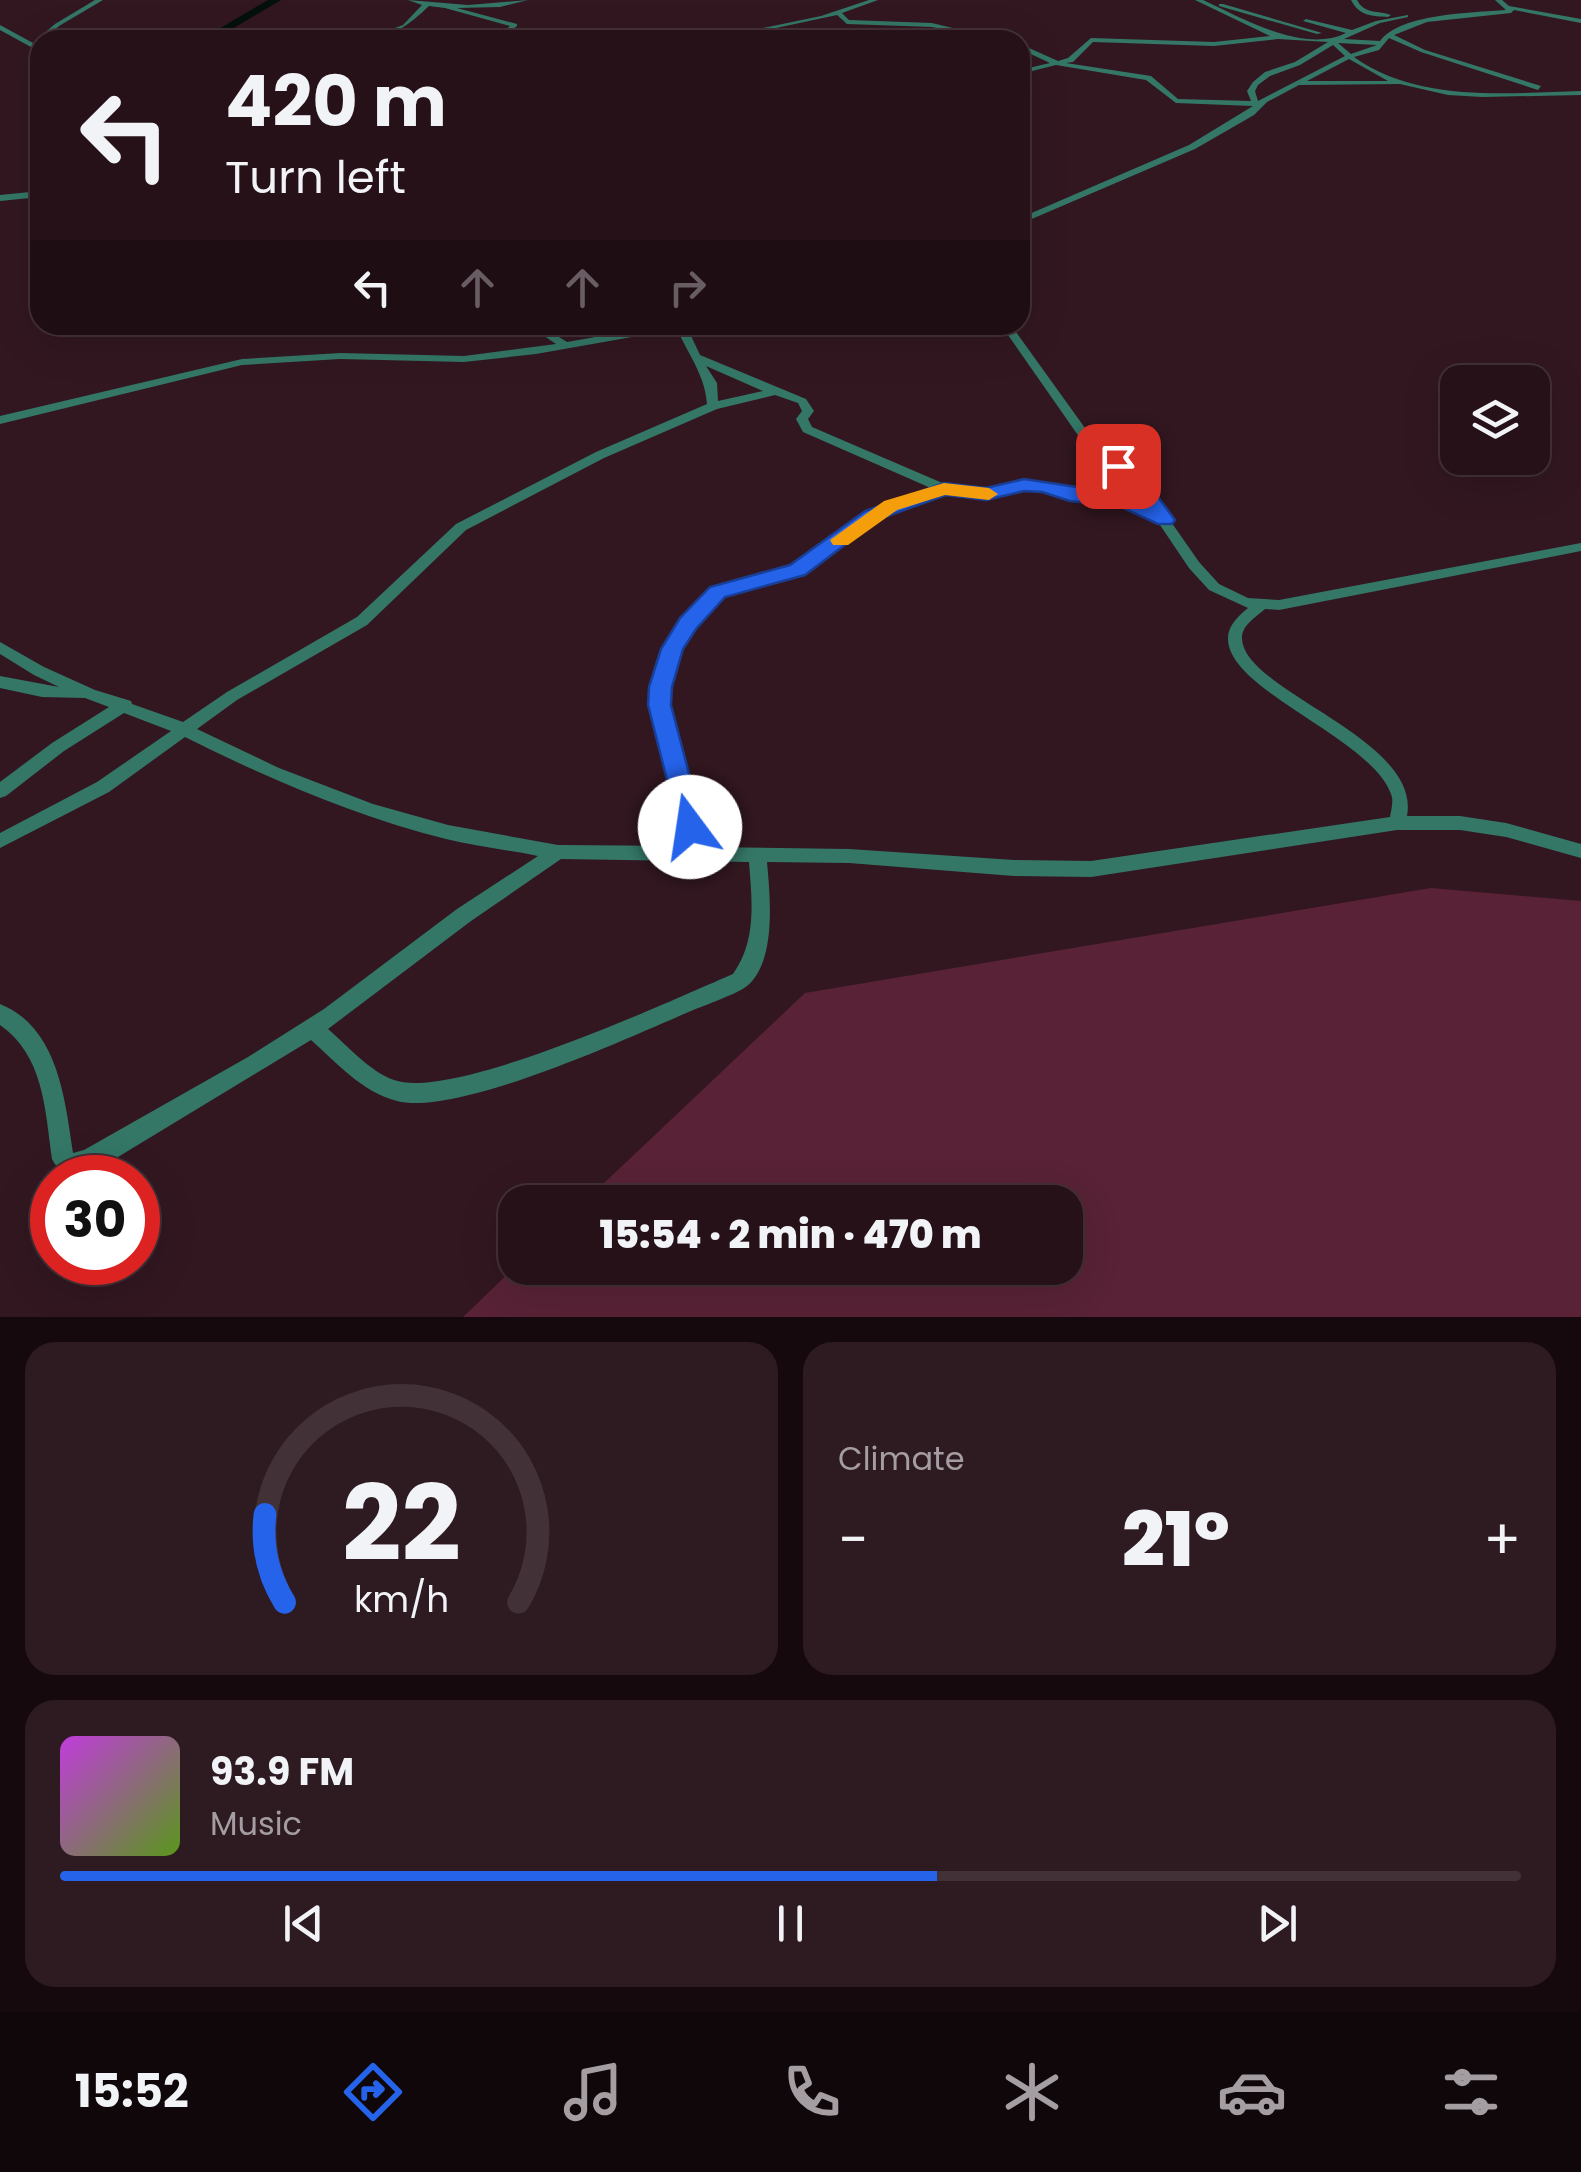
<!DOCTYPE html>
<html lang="en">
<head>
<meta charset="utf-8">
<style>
	body { margin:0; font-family:Poppins,sans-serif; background:#2e1a21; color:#f1f3f6; height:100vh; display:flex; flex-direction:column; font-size:38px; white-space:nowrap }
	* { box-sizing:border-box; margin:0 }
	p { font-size:32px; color:#a49da2 }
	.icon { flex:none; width:55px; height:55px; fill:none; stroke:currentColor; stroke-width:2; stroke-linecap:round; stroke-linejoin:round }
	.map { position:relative; height:1317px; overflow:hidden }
	.panel { display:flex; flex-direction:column; gap:25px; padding:25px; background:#15090d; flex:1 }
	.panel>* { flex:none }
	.top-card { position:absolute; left:30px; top:30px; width:1000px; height:305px; border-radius:30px; box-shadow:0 10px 40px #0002,0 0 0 2px #423137; background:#261118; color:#f1f3f6; overflow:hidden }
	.tools { position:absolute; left:1440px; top:365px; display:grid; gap:20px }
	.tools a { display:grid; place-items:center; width:110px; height:110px; border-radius:20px; background:#261118; box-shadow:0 10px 40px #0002,0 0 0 2px #423137; font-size:50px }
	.speed { position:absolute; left:30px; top:1155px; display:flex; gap:20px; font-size:50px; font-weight:700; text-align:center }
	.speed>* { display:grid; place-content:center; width:130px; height:130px; border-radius:50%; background:#261118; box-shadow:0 10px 40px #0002,0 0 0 2px #423137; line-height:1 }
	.speed .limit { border:15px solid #d22; background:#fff; color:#111 }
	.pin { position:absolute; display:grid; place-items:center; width:85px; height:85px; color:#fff; margin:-42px; border-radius:20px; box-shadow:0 5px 15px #0006 }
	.me { position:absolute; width:110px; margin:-55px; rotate:346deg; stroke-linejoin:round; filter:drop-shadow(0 0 8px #0008) }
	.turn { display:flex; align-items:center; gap:35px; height:210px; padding:0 30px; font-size:45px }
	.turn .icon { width:130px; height:130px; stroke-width:2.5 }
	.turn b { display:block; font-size:70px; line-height:85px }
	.lanes { display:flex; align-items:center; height:95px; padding:0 30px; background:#0003; justify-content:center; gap:50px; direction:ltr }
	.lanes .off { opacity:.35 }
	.big { font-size:75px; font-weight:800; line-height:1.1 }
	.panel .widget { flex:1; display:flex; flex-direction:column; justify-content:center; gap:15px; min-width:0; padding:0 35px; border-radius:30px; background:#2e1a21 }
	.panel .dial { align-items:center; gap:0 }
	.dial svg { height:260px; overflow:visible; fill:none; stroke:#423137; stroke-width:7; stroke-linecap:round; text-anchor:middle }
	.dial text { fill:#f1f3f6; stroke:none }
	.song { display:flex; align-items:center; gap:30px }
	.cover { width:120px; height:120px; border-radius:15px; background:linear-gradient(135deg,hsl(290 70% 55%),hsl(90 70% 35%)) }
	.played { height:10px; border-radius:5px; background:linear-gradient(90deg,#2563eb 60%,#423137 60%) }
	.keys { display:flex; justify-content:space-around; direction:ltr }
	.heat { display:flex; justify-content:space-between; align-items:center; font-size:55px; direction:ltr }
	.panel .tiles { flex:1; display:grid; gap:25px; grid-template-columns:1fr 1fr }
	.widget:last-child { grid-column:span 2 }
	.trip { position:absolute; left:498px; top:1185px; width:585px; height:100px; border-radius:30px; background:#261118; box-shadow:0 10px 40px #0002,0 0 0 2px #423137; font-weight:800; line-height:100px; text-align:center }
	.dock { display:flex; height:160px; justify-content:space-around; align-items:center; background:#0f070a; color:#a49da2 }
	.dock .icon { width:70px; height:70px }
	.dock .on { color:#2563eb }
	.dock b { font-size:45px; color:#f1f3f6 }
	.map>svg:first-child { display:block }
	.green { fill:#592236 }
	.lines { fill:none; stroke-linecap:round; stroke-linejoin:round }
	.river { fill:#04100c; fill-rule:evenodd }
	.minor { fill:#347767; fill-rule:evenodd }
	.route { fill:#2563eb; stroke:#184099; stroke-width:2.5 }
	.slow { fill:#f59e0b }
</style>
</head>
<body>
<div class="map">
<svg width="1581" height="1317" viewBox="0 0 1581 1317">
	<rect width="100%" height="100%" fill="#321720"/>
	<!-- green -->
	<path class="green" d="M1431 888 1581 901V1317H463L515 1267 1065 1268V1202H584L805 993Z"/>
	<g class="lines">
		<!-- river -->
		<path class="river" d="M268 0H281L232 29 235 35 248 40 225 39 217 30Z"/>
		<!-- minor -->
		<path class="minor" d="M95 0H103L59 26 44 40H40L37 46 40 52 0 30V25L33 43 55 24Z
			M408 0 468 5 528 0 500 7 457 8 517 24V26L499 40H492L510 26 445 8 429 6C410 24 390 40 363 40L403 25 422 5Z
			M869 0H878L842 13 849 20 932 23 1002 40H990L932 27 847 24 837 15 719 40H706L821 16Z
			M1195 0H1203C1242 18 1304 54 1346 33L1303 21 1306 19 1352 30 1376 21 1408 15V17L1380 23 1344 39 1380 41C1402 13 1471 13 1506 10L1495 0H1502L1509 6 1581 19V23L1514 10 1511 13 1427 22 1394 35 1425 50 1541 86 1538 90 1421 52 1389 38 1379 50 1354 57C1418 103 1507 93 1581 91V95L1482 97 1448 95 1400 84 1299 85 1267 102 1254 115 1195 149 1020 224V218L1189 145 1253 106 1176 103 1146 80 1056 65 1020 74V70L1050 63 1020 49V44L1058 61 1068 58 1091 38 1214 42 1270 36ZM1278 39 1328 42 1295 62 1265 72 1253 82 1247 91 1251 101 1178 99 1151 76 1066 63 1073 62 1093 42 1214 46ZM1338 43 1377 45 1351 54ZM1333 45 1345 56 1258 101 1255 91 1258 85 1270 76 1300 65ZM1349 59 1388 81H1307Z
			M1351 0H1357C1365 15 1378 10 1391 15L1388 17C1372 16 1359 16 1351 0Z
			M1219 4H1223L1322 33 1317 34 1219 6Z
			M40 191V197L0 201V195Z
			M528 325H540L567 342 663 325H686L700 355 806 399 814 411 808 419 812 427 947 485 985 490 1024 481 1044 482 1072 491 1123 496 1148 507 1135 489 1082 441 1001 325H1011L1090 435 1144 483 1199 562 1219 584 1248 598 1279 600 1581 543V551L1279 610 1265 609C1256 617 1242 625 1242 638 1242 691 1422 738 1407 816H1460L1506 823 1581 844V858L1506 837 1460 830H1397L1091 877 1014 876 849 863 767 862C770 896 777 961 747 986 737 994 705 1005 691 1011 630 1037 457 1117 397 1101 362 1092 337 1063 311 1040L113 1160C93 1169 65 1186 52 1159 45 1109 44 1056 0 1025V1004C58 1027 65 1099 73 1153L84 1150 248 1057 324 1009 457 909 538 856C508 850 476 846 446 839 355 816 269 779 185 737L109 792 0 848V833L97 782 171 731 124 713 64 751 6 796 0 798V782L52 743 109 707 85 698 42 697 0 688V676L59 687 34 675 0 654V642L44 667 95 690 131 701 132 704 183 722 227 692 357 617 456 524 596 452 707 404C705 375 689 356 677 329L536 354 464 362 340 359 242 365 0 424V416L242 359 340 353 464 356 556 344ZM706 366 763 391 718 401 717 383ZM775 395 798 403 802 411 796 419 803 432 933 489 867 512 793 567 712 589 683 619 657 665 651 705 686 846 558 845 448 825 373 804 279 768 197 729 237 700 367 625 466 530 604 458 717 409ZM1024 489 1043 490 1070 499 1120 504 1158 522 1189 568 1209 590 1248 608C1238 616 1227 627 1228 640 1231 692 1371 738 1391 794 1394 801 1391 810 1390 817L1091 861 1014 860 849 849 703 847 667 705 673 665 694 626 722 595 803 573 877 518 945 493 985 498ZM561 859 749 862C752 901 757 940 733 974 670 1001 454 1101 394 1080 369 1071 348 1046 328 1029L471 921Z"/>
	</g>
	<!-- route -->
	<path class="route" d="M1118 461 1147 482 1175 520 1172 524H1158L1119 506 1070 501 1042 492 1024 491 986 500 946 495 879 519 805 575 725 597 696 629 683 649 672 687 671 705 703 827 699 835 690 838 681 835 648 705 649 687 661 649 680 618 710 587 790 565 865 511 944 483 986 488 1024 479 1123 494 1141 501 1109 466Z"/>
	<!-- slow -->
	<path class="slow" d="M944 483 989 488 998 494 989 500 945 495 897 510 848 545H833L830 540 884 501Z"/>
</svg>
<div class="tools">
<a><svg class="icon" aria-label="layers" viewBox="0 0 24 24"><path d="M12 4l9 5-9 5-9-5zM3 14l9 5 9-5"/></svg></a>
</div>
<div class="speed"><div class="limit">30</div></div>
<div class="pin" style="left:1118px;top:466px;background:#d93025"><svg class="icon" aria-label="arrive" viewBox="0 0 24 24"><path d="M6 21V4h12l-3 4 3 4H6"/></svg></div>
<svg class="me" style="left:690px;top:827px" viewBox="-20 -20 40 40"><circle r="19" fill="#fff"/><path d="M0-13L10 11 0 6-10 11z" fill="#2563eb"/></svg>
<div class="trip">15:54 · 2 min · 470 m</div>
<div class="top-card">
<div class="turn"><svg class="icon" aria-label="left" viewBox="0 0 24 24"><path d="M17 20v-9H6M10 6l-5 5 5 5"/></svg><div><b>420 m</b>Turn left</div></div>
<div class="lanes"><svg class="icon" aria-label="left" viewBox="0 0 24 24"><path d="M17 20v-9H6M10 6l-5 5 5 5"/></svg><svg class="icon off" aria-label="ahead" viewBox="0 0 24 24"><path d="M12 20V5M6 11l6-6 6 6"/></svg><svg class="icon off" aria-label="ahead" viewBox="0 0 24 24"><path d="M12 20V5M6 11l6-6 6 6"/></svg><svg class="icon off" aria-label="right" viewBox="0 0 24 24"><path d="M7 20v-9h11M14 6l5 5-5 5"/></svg></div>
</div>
</div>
<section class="panel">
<div class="tiles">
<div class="widget dial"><svg viewBox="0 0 100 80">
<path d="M14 69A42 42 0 1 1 86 69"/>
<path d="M14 69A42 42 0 0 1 8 42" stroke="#2563eb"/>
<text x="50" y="56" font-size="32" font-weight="700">22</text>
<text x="50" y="72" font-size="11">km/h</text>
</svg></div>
<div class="widget"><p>Climate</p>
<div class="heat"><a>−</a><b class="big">21°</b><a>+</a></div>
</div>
<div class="widget">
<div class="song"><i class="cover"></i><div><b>93.9 FM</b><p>Music</p></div></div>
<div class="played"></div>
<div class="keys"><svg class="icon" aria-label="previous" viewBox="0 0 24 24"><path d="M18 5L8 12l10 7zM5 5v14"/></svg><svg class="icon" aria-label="pause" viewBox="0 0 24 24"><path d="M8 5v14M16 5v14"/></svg><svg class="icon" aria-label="next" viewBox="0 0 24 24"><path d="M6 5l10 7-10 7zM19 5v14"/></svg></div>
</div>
</div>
</section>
<nav class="dock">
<b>15:52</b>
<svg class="icon on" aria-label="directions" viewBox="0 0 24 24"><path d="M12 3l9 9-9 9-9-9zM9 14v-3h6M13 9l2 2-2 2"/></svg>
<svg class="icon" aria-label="music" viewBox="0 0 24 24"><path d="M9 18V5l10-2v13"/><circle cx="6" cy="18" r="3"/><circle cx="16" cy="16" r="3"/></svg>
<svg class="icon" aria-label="phone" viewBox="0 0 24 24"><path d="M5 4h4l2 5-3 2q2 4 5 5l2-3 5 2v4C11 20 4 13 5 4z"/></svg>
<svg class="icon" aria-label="climate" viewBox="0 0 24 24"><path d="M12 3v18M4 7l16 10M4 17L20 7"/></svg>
<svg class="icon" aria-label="car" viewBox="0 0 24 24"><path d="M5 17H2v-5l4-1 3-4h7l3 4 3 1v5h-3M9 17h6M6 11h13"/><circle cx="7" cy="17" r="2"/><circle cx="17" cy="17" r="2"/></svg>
<svg class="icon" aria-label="filters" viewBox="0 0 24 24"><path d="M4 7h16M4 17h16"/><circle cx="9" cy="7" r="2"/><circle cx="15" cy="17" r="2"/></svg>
</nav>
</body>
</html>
